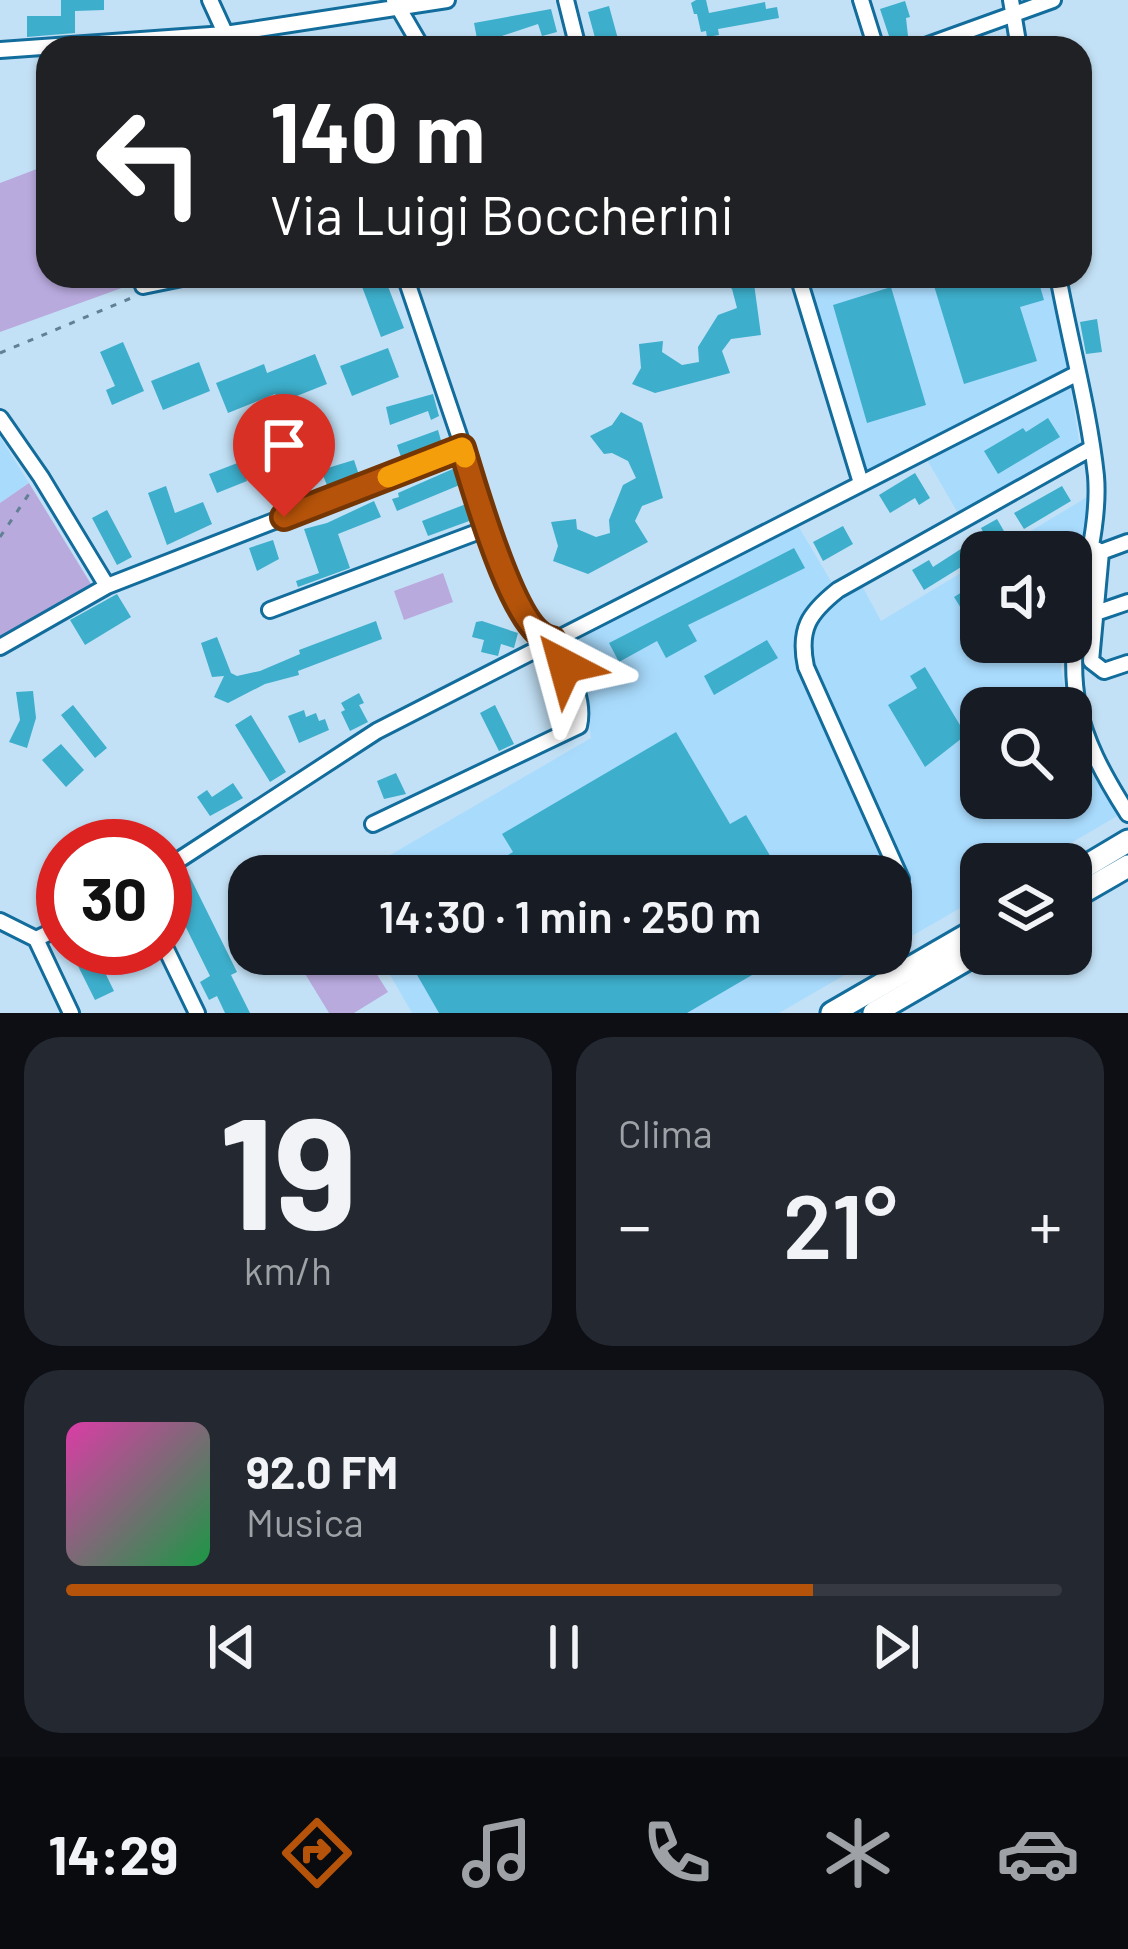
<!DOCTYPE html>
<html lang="it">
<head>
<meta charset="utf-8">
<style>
	body { margin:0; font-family:Barlow,sans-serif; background:#242831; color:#f1f3f6; height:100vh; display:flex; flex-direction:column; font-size:45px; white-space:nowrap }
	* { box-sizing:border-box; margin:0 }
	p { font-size:39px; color:#9ea1a6 }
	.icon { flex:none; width:66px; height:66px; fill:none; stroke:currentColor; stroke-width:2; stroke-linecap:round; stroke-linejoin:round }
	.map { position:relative; height:1013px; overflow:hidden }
	.side { display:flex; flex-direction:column; gap:24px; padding:24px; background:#0d0f14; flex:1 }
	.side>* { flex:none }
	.banner { position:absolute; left:36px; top:36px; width:1056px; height:252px; border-radius:36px; box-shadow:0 3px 9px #0004; background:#202124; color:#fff; overflow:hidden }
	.controls { position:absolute; left:960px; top:531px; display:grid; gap:24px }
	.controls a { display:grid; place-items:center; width:132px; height:132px; border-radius:24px; background:#171b24; box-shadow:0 3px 9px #0004; font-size:60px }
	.speed { position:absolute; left:36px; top:819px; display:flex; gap:24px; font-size:60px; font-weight:700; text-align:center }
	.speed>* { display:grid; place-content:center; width:156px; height:156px; border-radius:50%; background:#171b24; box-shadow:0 3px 9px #0004; line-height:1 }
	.speed .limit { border:18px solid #d22; background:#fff; color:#111 }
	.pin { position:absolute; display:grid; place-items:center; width:102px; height:102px; color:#fff; margin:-123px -51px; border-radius:50% 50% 50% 0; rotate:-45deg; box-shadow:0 0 12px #0007 }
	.pin .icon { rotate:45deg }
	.me { position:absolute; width:132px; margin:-66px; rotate:321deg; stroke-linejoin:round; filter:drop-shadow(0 0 9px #0008) }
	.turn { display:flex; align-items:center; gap:42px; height:252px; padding:0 36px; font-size:54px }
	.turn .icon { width:156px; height:156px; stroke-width:2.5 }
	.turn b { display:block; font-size:84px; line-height:102px }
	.big { font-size:90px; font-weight:600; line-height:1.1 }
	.side .widget { flex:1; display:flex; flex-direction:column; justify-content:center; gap:18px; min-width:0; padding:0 42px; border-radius:36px; background:#242831 }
	.side .dial { align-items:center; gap:0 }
	.dial b { font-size:156px; line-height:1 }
	.song { display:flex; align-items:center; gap:36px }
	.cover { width:144px; height:144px; border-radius:18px; background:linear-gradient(135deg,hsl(320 70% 55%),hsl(140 70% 35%)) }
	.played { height:12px; border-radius:6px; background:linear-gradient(90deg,#b45309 75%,#363941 75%) }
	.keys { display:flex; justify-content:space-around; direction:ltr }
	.heat { display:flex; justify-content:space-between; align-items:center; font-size:66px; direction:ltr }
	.side .tiles { flex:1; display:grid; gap:24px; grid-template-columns:1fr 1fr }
	.widget:last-child { grid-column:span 2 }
	.trip { position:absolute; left:228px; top:855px; width:684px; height:120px; border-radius:36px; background:#171b24; box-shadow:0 3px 9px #0004; font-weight:600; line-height:120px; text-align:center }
	.dock { display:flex; height:192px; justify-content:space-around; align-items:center; background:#090b0e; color:#9ea1a6 }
	.dock .icon { width:84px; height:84px }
	.dock .current { color:#b45309 }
	.dock b { font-size:54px; color:#f1f3f6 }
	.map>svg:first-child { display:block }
	.built { fill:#a9dbfd }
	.green { fill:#b9aade }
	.building { fill:#3daecb }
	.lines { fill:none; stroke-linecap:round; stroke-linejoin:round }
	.minor-casing { stroke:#126d9c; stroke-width:20 }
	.highway-casing { stroke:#126d9c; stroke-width:27 }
	.path { stroke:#628094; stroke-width:3; stroke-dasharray:6 9; stroke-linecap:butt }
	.minor { stroke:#fff; stroke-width:14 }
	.highway { stroke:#fff; stroke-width:21 }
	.route-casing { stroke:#753606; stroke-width:30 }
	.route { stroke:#b45309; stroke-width:21 }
	.slow { stroke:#f59e0b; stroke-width:21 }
</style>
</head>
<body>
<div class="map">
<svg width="1128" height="1013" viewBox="0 0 1128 1013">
	<rect width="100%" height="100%" fill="#c3e1f6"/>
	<!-- built -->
	<path class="built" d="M816 276H1052L1080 446 958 513 926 458 868 487 803 280Z
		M0 437 29 483 0 503Z
		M1087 497V531L1071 594V552H996Z
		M797 524 838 593 860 582 881 621 981 561V642H1062L1061 669 1068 708H981V798H1071V723L1119 815 1035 864H981V896L891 948V876H354L591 738 585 690 558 642Z
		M378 954H881L779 1013H412Z"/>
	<!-- green -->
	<path class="green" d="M48 150V276H139L141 281 0 332V183L42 167Z
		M29 483 91 584 0 639V503Z
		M443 573 453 602 404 620 394 591Z
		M293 954H364L388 992 354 1013H329Z"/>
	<!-- building -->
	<path class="building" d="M61 0H104V10L75 11V33L27 37V16H61Z
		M696 0H706L709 13 765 2 766 9 777 7 779 18 718 29 719 35 707 37 706 31 701 32 697 14H694L691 3Z
		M905 1 910 17 906 18 908 36 891 42 880 9Z
		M609 6 618 39 597 45 588 12Z
		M551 9 557 32 542 36 538 24 478 44 474 23Z
		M358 276H384L404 328 381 337Z
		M716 276H753L761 335 731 339 722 351 730 373 655 393 632 384 641 368 639 344 663 341 662 352 682 365 699 362 698 347 718 315 737 308 732 289Z
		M931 276H1002L1004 280 1037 276 1044 300 1020 307 1037 361 964 384Z
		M891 287 926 405 867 423 833 305Z
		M1097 319 1102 352 1086 354 1080 322Z
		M123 342 144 391 112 405 106 390 115 386 100 352Z
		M388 348 399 377 352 396 340 366Z
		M315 354 327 384 279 403 275 394 228 413 216 383 264 364 267 373Z
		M199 362 210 391 163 410 151 381Z
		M433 394 439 416 431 420 428 411 390 425 386 407Z
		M621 412 642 423 663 498 642 506 635 521 648 542 588 574 553 561 558 546 551 522 576 519 577 529 596 537 610 533 609 520 623 485 636 478 628 461 612 453 604 454 590 436 612 425Z
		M1048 418 1060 437 998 474 984 451 1023 428 1026 432Z
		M438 430 442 444 401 457 397 445Z
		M354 460 359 475 328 488 321 470Z
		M240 462 247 481 217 493 209 474Z
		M455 468 462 484 397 511 392 499 399 497 398 493Z
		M915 473 930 498 919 505 915 498 890 513 879 495Z
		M166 486 175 513 203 502 212 524 167 545 148 493Z
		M1062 486 1071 501 1024 529 1014 513Z
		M374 501 381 517 338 534 350 568 298 587 296 581 319 573 304 529 327 523Z
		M466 504 472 520 428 536 422 521Z
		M107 510 132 557 117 565 92 518Z
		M997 519 1008 538 924 590 912 570 929 560 933 567 984 534 981 528Z
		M843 526 853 544 823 561 813 542Z
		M273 540 279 559 257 571 249 548Z
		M794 548 805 568 688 625 697 641 666 658 657 641 619 662 609 643Z
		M981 580V620L972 626 954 597Z
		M117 594 131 617 85 645 70 620Z
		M376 621 382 639 298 671 299 675 265 684 228 703 214 697 224 676 212 677 201 643 217 637 231 673 237 676 260 671 300 654 299 650Z
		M482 621 518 633 514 648 501 644 498 656 481 652 484 640 472 637 476 622Z
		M767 640 778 658 714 695 704 676Z
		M925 667 966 735 925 767 888 705 917 688 910 676Z
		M33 691 36 718 27 748 9 742 20 720 16 692Z
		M359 693 364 703 359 705 368 722 350 731 341 712 345 710 341 703Z
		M73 705 107 748 95 758 61 715Z
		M495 705 514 744 499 751 480 713Z
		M304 710 306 717 316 713 319 721 325 719 329 730 299 743 288 716Z
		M251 715 286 772 270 782 235 725Z
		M676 732 730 824 746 815 782 876H473L513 852 502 834Z
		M61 744 84 770 66 787 42 760Z
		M396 773 406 794 384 799 377 781Z
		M233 783 243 798 210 816 197 797 207 790 212 797Z
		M189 875 237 972 231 975 250 1013H225L217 996 209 1000 200 982 210 976 166 887Z
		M69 948H93L114 991 95 1000Z
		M405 954H788L687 1013H439Z"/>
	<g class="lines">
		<!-- minor casing -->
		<g class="minor-casing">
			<path id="minor" d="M210 0 232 48
				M394 0 422 48
				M566 0 578 48
				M861 0 876 48
				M1011 0 1019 48
				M920 48 1053 0
				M0 50 225 34 447 0
				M798 276 861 483
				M1058 276C1070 342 1089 410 1096 476 1099 512 1090 552 1083 587 1064 687 1074 729 1128 814
				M143 286 192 276
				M0 418 41 477 107 586
				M1096 549 1101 552 1128 542
				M1101 552 1091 661 1104 671 1128 663
				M270 610 488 528
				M1096 613 1128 602
				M0 647 107 586 462 448
				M373 824 579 726C586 695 565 667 552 640 528 636 519 603 509 583L405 276
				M165 869 377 731 1076 374
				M901 879 806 667C798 629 809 613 838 590L1090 449
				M0 921 36 939 71 1013
				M36 939 63 926
				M165 947 197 1013"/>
		</g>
		<!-- highway casing -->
		<g class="highway-casing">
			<path id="highway" d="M1071 875 1128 841
				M1071 899 1128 866
				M832 1013 981 927
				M874 1013 981 951"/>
		</g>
		<!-- path -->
		<path class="path" d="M0 353 136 296
			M0 537 33 488"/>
		<!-- minor -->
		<use href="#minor" class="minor"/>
		<!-- highway -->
		<use href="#highway" class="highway"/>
	</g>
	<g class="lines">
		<!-- route casing -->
		<g class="route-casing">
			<path id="route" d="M284 517 462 448C474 486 514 634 552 640L565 666"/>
		</g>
		<!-- route -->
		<use href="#route" class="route"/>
		<!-- slow -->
		<path class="slow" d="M388 477 462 448 465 457"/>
	</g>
</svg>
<div class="controls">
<a><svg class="icon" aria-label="sound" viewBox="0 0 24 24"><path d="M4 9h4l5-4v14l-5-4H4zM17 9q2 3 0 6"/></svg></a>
<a><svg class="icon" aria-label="search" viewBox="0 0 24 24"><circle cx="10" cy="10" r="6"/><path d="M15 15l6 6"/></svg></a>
<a><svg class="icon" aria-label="layers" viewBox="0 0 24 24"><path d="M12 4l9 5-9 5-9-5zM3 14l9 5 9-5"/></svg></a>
</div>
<div class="speed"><div class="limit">30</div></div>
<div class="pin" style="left:284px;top:517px;background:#d93025"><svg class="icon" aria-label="arrive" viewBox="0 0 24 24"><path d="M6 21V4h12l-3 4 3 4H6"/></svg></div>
<svg class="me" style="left:565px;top:666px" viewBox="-20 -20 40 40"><path d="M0-17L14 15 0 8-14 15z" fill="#b45309" stroke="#fff" stroke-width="4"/></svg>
<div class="trip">14:30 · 1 min · 250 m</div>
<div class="banner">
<div class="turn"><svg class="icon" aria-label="left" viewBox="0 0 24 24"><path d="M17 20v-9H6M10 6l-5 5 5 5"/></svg><div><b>140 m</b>Via Luigi Boccherini</div></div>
</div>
</div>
<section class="side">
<div class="tiles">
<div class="widget dial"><b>19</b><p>km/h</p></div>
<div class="widget"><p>Clima</p>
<div class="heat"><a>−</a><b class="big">21°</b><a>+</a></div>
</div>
<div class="widget">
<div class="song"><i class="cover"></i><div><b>92.0 FM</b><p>Musica</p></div></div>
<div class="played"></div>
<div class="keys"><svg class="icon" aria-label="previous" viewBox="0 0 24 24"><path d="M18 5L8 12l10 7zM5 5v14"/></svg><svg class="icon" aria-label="pause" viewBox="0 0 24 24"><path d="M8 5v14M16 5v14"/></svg><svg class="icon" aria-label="next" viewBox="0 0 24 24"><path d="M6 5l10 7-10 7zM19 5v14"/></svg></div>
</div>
</div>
</section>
<nav class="dock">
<b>14:29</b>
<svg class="icon current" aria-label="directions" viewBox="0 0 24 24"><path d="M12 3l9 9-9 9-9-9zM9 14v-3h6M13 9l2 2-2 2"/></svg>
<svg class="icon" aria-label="music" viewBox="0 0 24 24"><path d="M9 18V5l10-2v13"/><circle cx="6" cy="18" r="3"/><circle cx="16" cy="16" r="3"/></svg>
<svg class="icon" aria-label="phone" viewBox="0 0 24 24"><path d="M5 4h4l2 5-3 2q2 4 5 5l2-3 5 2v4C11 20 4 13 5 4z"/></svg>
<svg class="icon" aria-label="climate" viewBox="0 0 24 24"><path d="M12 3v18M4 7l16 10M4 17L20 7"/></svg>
<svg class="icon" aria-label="car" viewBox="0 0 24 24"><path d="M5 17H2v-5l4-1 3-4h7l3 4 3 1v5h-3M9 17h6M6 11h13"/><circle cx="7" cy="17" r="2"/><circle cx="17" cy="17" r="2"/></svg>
</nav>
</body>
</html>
